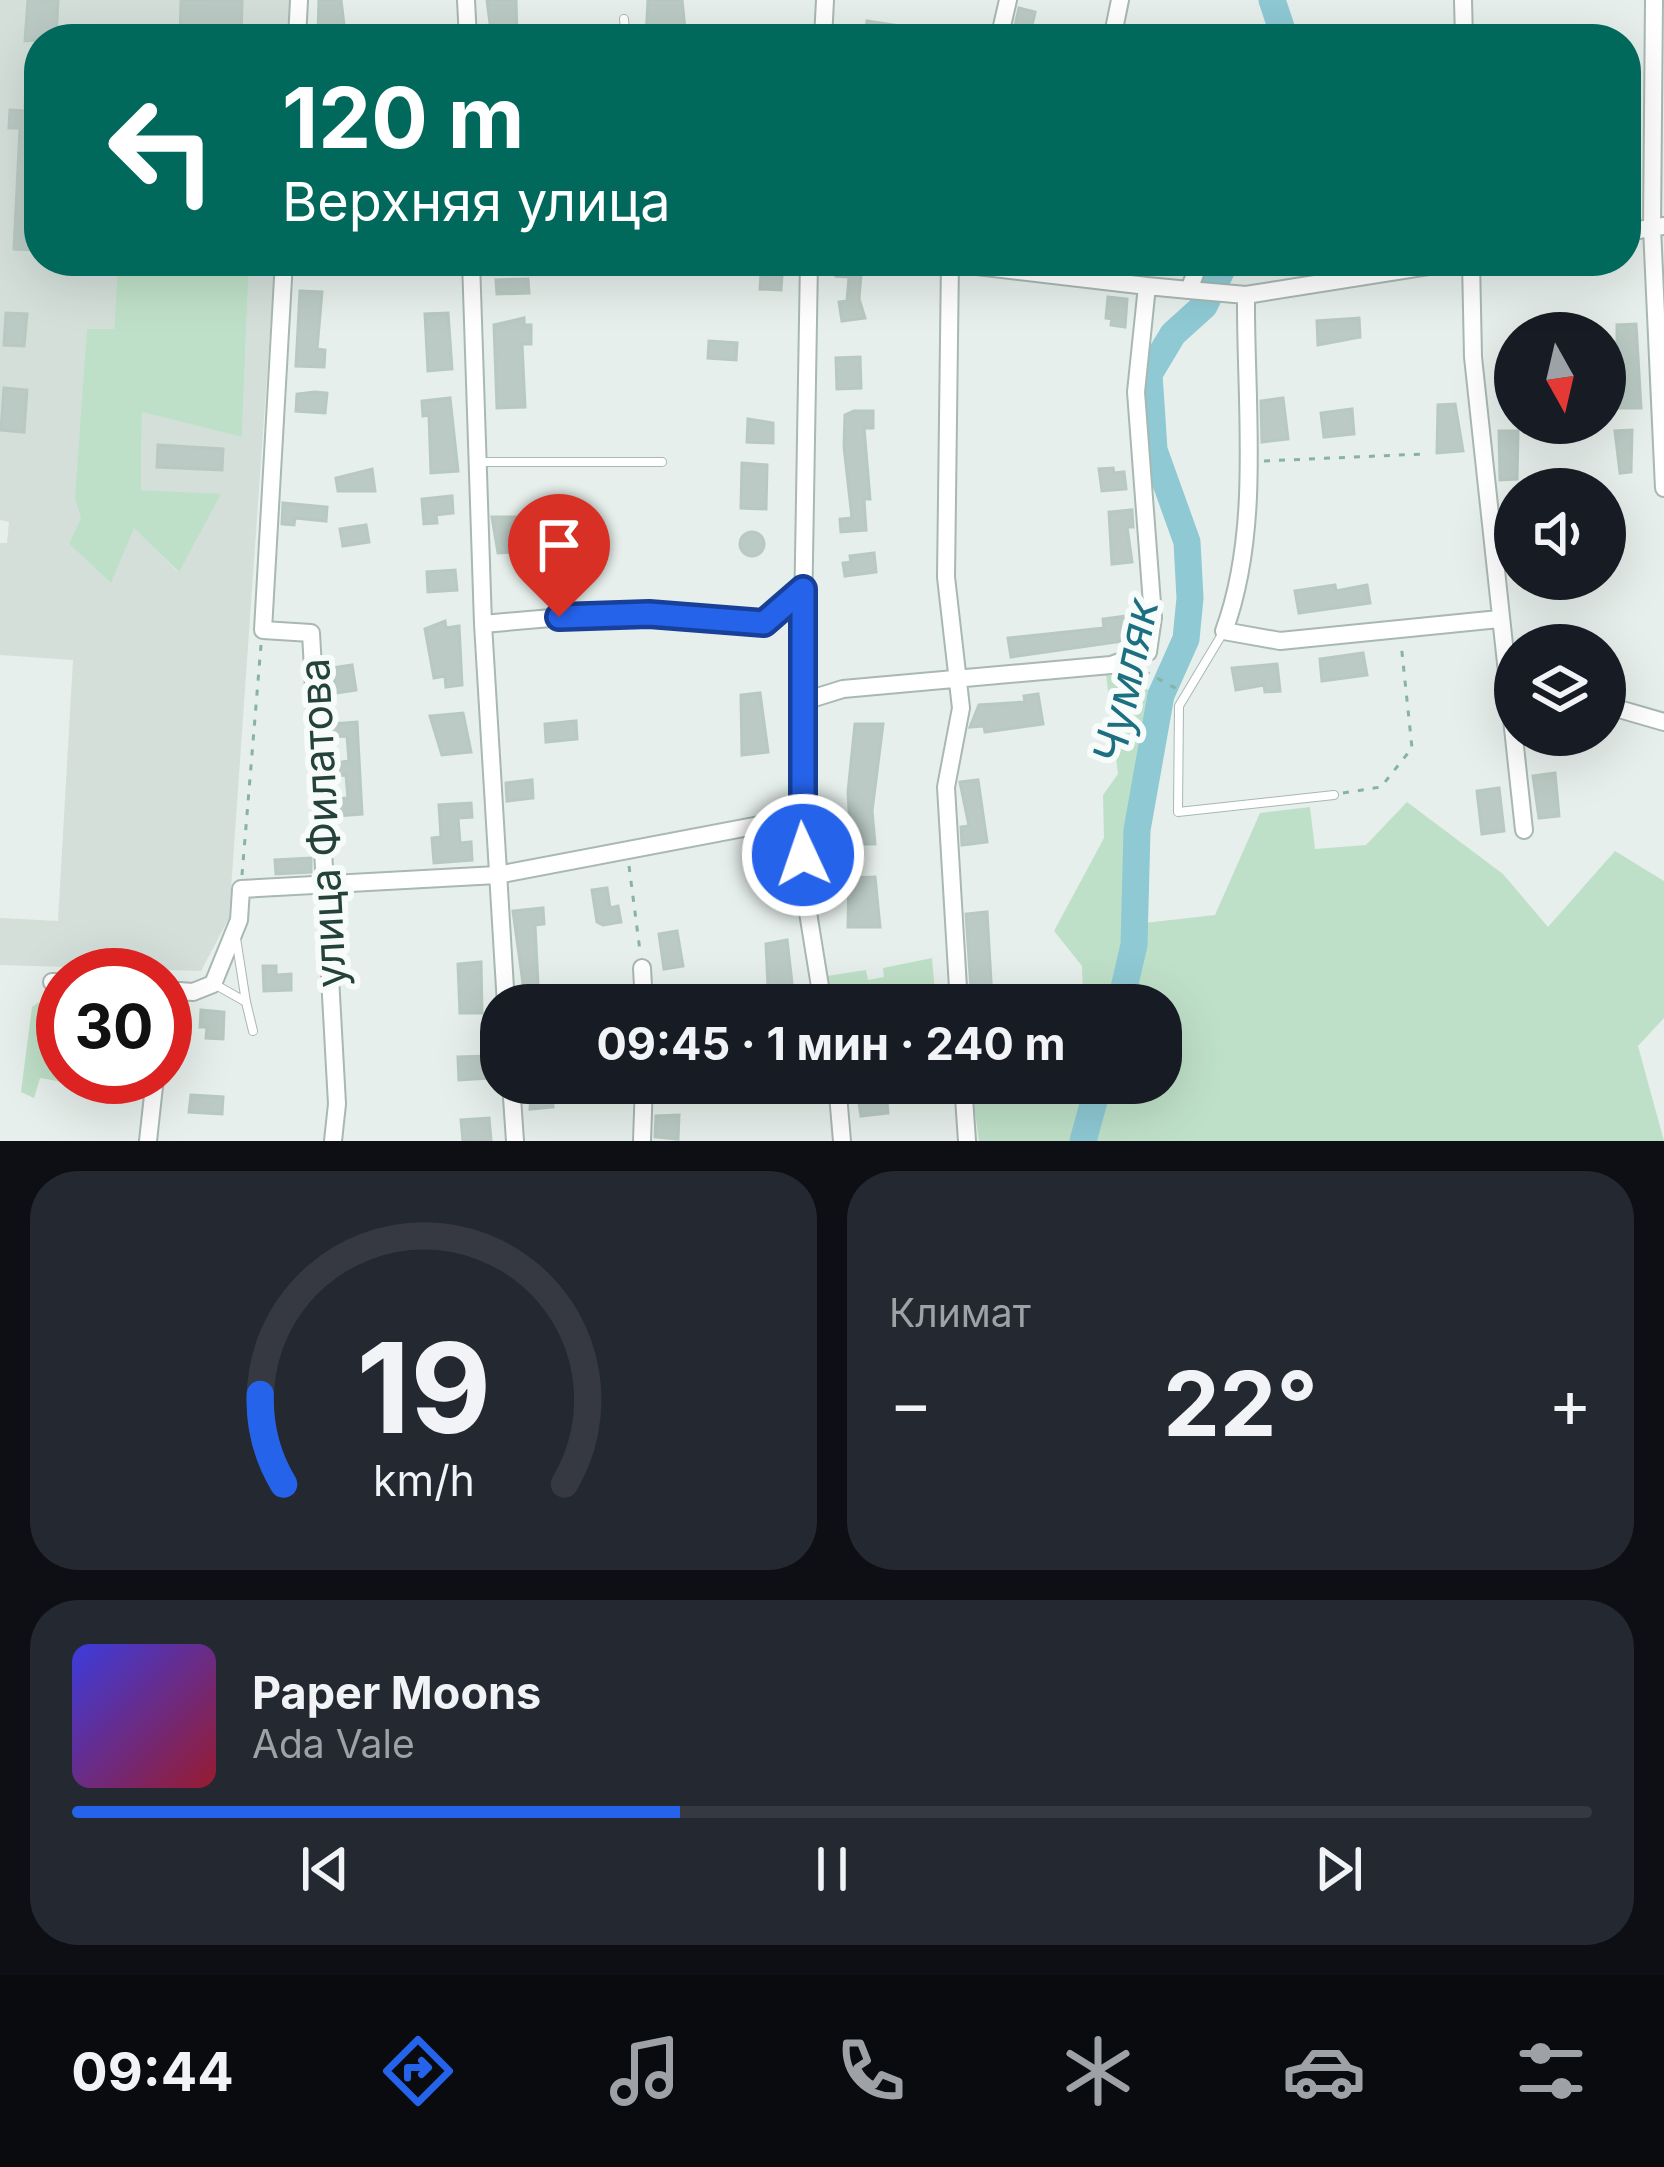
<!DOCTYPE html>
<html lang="ru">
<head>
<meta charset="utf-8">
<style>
	body { margin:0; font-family:Inter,sans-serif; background:#242831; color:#f1f3f6; height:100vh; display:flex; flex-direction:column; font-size:45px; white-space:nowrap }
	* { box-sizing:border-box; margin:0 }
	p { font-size:39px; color:#9ea1a6 }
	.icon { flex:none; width:66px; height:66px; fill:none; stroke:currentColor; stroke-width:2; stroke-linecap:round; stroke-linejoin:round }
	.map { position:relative; height:1141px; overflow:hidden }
	.details { display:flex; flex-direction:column; gap:30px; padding:30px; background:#0d0f14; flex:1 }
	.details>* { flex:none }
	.guide { position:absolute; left:24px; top:24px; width:1617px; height:252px; border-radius:48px; box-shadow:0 12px 48px #0002; background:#00695c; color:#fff; overflow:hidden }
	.needle { width:78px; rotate:172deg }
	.buttons { position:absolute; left:1494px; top:312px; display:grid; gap:24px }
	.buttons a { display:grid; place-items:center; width:132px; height:132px; border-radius:50%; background:#171b24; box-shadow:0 12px 48px #0002; font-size:60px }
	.speed { position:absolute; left:36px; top:948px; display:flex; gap:24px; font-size:60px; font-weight:700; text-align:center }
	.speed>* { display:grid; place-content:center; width:156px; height:156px; border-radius:50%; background:#171b24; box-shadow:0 12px 48px #0002; line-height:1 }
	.speed .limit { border:18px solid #d22; background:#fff; color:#111 }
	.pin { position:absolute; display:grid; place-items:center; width:102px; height:102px; color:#fff; margin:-123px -51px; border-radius:50% 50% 50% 0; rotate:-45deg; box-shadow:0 0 12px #0007 }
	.pin .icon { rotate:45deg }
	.me { position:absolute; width:132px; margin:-66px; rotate:357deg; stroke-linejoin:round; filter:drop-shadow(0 0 9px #0008) }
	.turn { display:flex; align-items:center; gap:42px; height:252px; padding:0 60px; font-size:54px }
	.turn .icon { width:156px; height:156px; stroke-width:2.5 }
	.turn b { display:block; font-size:84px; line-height:102px }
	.big { font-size:90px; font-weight:700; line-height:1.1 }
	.details .widget { flex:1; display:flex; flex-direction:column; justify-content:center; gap:18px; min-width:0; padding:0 42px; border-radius:48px; background:#242831 }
	.details .dial { align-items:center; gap:0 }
	.dial svg { height:312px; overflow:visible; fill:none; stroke:#363941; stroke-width:7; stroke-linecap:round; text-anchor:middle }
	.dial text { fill:#f1f3f6; stroke:none }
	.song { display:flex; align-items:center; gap:36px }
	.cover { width:144px; height:144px; border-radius:18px; background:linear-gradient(135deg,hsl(240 70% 55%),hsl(350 70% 35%)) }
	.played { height:12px; border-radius:6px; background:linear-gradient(90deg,#2563eb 40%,#363941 40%) }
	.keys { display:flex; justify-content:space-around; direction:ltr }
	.heat { display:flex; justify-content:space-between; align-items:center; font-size:66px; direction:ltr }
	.details .tiles { flex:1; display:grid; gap:30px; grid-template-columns:1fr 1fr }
	.widget:last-child { grid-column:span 2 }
	.trip { position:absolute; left:480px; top:984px; width:702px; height:120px; border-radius:48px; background:#171b24; box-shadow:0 12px 48px #0002; font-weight:700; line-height:120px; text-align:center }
	.menu { display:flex; height:192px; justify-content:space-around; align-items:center; background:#090b0e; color:#9ea1a6 }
	.menu .icon { width:84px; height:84px }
	.menu .on { color:#2563eb }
	.menu b { font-size:54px; color:#f1f3f6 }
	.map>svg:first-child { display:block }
	.built { fill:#d4dfda; fill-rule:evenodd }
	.green { fill:#bfe0c8 }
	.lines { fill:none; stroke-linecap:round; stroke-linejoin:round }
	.river { stroke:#8ec9d4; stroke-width:27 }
	.building { fill:#bbcac4; stroke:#b8c9c2; stroke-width:3 }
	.lane-casing { stroke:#a8b8b2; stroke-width:10 }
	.street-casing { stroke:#a8b8b2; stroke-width:20 }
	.path { stroke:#86b3a5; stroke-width:3; stroke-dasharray:6 9; stroke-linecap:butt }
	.lane { stroke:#fff; stroke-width:8 }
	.street { stroke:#fff; stroke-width:16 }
	.route-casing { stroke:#184099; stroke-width:30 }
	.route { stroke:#2563eb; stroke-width:21 }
	.labels { text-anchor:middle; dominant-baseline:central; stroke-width:12; stroke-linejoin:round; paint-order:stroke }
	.street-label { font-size:42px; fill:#24423a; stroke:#f7fbf9 }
	.water-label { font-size:45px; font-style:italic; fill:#1c6f80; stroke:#f7fbf9 }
</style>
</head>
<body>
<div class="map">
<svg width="1664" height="1141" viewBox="0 0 1664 1141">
	<rect width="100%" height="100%" fill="#e6efeb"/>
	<!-- built -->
	<path class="built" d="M0 0H28L25 41 39 42V78H27L25 111H10L9 127 20 128 39 261H118L114 330H87L82 518 69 544 110 582 134 527 178 572 220 495 141 490 142 411 242 436 249 261H275L229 918 201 971 0 965V918L58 921 73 660 0 655V543H7L9 522 0 520ZM158 446 222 449V469L157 467Z
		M58 0H181L180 39H56Z
		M229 0H293L290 39H241L242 1Z"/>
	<!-- green -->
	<path class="green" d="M118 261H249L242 437 142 412 141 490 221 494 179 572 134 528 111 583 69 544 81 518 75 498 87 329H114Z
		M1106 674 1155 692 1137 812 1135 924 1215 915 1260 813 1310 807 1315 849 1366 845 1407 802 1503 874 1548 927 1615 851 1664 881V1018L1638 1046 1664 1141H979L971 1083H1161V1005H1074L1083 994 1082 966 1054 931 1104 838 1103 795 1118 774Z
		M932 958 935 992 831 1005 827 976 866 970 868 980 884 977 883 968Z
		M55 991 53 1030 63 1031V1077L114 1083 111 1102 94 1100 79 1085 40 1078 34 1098 21 1092 32 1007Z"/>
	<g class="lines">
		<!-- river -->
		<path class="river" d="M1272 0 1285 39
			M1120 1005 1134 945 1137 830 1161 695 1186 639 1190 598 1187 542 1154 450 1149 374 1173 334 1204 306 1226 261
			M1083 1141 1099 1083"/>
	</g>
	<!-- building -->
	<path class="building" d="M28 0H58L56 39 25 41Z
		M181 0 242 1 241 39H180Z
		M319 0H341L345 33H318Z
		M487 0H516L517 39H492Z
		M648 0H682L686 39H646Z
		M1019 8 1035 12 1029 39H1012Z
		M867 21 907 27 905 39H865Z
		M26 78H39V250L14 249 20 128H9L10 110 25 111Z
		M762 261H783L781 290 760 289Z
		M837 262 862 263 859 299 865 318 842 321 839 302 847 301 849 277 836 276Z
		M528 279 529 293 497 294 496 280Z
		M300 291 322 292 317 349 325 350 324 367 296 366Z
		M1108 297 1127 299 1125 327 1111 325 1112 319 1106 318Z
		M6 313 27 314 24 346 4 345Z
		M448 313 452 369 428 371 425 314Z
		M524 318V325H531V344H522L525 407 497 408 494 325Z
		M1359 318 1360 337 1318 345 1317 321Z
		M1636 324 1641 408H1617V325Z
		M709 341 737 343 736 360 708 358Z
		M860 357 861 388 837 389 836 358Z
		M4 388 27 390 24 432 1 430Z
		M315 392 327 393 325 413 296 411 297 394Z
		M450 398 458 471 431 473 429 415 423 416 422 401Z
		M1283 398 1288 439 1262 442 1261 401Z
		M1455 404 1463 451 1437 453 1438 405Z
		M1352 409 1354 434 1324 437 1321 413Z
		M854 411H873V428H864L870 499H864L866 530 841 532 840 519 852 518 844 447 845 415Z
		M748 419 773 423V443L747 442Z
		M1632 430 1631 472 1620 473 1615 431Z
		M1499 431H1518L1517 479 1500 480Z
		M158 445 223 449 222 470 157 467Z
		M742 463 767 465 766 509 741 508Z
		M1113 468 1114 473 1124 472 1126 489 1102 491 1099 469Z
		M372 469 375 491H338L336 478Z
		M452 496 453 513 436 515 437 523 424 524 422 499Z
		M283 503 327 507 326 521 295 518 294 525 282 524Z
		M1132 510 1133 527H1127L1132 562 1112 564 1109 512Z
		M492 517H520L528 551 498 553Z
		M366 525 369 542 343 546 340 529Z
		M740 544a12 12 0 1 1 24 0a12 12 0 1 1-24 0Z
		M874 553 876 572 845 576 843 563 851 562 850 556Z
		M455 570 457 590 428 592 427 572Z
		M1335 585 1336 591 1367 585 1370 603 1299 613 1295 591Z
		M1127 616 1130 640 1011 657 1008 638 1104 628 1103 619Z
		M445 621 446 628 459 626 462 685 446 687 445 676 434 678 425 629Z
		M1363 653 1367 675 1322 681 1320 659Z
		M1277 664 1280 691 1265 692 1264 685 1236 690 1232 668Z
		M352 665 356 690 336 693 332 668Z
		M760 693 768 752 742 755 741 695Z
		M1038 694 1043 724 985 732 984 726 970 727 979 705 1025 702 1024 696Z
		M463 713 471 752 442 755 430 716Z
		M576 721 577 739 546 742 545 724Z
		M357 722 362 814 337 816 336 799 348 798 346 775 336 776 335 763 349 761 347 736 333 737 332 724Z
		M855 724H883L872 811 875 844H851L848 792Z
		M1555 773 1559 816 1539 818 1533 776Z
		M532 780 533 798 507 801 506 783Z
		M978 780 987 842 962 845 961 827 969 826 960 782Z
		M1499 788 1504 831 1482 834 1477 791Z
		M471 803 472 817 458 818 460 843 471 842 472 860 434 863 432 838 441 837 439 805Z
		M311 858V872L276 874 275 860Z
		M875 877 880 927H848L849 878Z
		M607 888 610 908 618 906 621 922 603 925 597 922 592 890Z
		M543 908 544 924 535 925 539 1005H526L513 911Z
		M987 912 992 999 972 1002 966 914Z
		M677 931 683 966 664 969 659 934Z
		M787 940 792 983 768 987 766 944Z
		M481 962 482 1013H460L458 964Z
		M263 966H276V975L291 974V990L264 991Z
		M201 1010 224 1012 223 1039 206 1038 207 1027H200Z
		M488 1056 489 1078 459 1080 458 1057Z
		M532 1083H552L553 1107 530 1109Z
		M886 1093 888 1113 861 1116 858 1097Z
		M191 1095 223 1097 222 1114 189 1112Z
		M679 1115 678 1139 655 1137 656 1116Z
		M489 1118 491 1140 463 1141 461 1120Z"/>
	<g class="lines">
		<!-- lane casing -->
		<g class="lane-casing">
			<path id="lane" d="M624 19 626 39
				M703 39 708 30 821 36
				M479 462H662
				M1224 631 1179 706 1178 812 1334 795
				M236 938 246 1002
				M216 985 246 1002 253 1031"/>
		</g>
		<!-- street casing -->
		<g class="street-casing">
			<path id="street" d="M466 0 468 39
				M1463 0 1464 39
				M1654 0 1652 228 1664 488
				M297 39 299 0
				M823 39 825 0
				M999 39 1008 0
				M1112 39 1120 0
				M1626 232 1664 226
				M284 261 263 630 311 633 337 1104 333 1141
				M471 261 483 624 506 1005
				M809 261 800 796 805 894 823 1005
				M934 261 1147 286
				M950 261 946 577 961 708 946 787 959 1005
				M1471 261 1473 357 1524 830
				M1189 290 1246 295 1460 261
				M1246 295C1245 403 1262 528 1224 631L1280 641 1499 619
				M483 624 597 614 764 623 803 589
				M801 702 843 689 1111 665 1148 652 1153 617 1136 392 1147 286 1189 290 1200 261
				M1605 705 1664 722
				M642 968 644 1005
				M52 982H63
				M165 990 193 992 213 984 239 920 241 889 497 875 801 817
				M511 1083 515 1141
				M837 1083 842 1141
				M963 1083 967 1141
				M148 1141 155 1077
				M642 1141 644 1083"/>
		</g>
		<!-- path -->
		<path class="path" d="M686 39H687
			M1264 461 1423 454
			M1144 671 1177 689
			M1343 793 1381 787 1412 748 1401 643
			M629 866 640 951
			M242 875 261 645"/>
		<!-- lane -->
		<use href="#lane" class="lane"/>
		<!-- street -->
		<use href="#street" class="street"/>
	</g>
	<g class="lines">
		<!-- route casing -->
		<g class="route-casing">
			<path id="route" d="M559 617 649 614 764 623 803 589V855"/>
		</g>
		<!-- route -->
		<use href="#route" class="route"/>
	</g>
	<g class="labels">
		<!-- street labels -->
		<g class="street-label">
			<text transform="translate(322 823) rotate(-93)">улица Филатова</text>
		</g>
		<!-- water labels -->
		<g class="water-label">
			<text transform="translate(1125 681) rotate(-78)">Чумляк</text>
		</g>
	</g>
</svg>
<div class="buttons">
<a><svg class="needle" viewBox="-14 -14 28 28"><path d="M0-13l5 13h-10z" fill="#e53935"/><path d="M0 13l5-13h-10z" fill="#9ea1a6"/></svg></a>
<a><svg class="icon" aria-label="sound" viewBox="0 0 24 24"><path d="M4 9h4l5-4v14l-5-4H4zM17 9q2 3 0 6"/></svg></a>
<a><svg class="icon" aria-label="layers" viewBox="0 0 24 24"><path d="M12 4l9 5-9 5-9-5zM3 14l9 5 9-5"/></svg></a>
</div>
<div class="speed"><div class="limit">30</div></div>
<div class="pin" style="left:559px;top:617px;background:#d93025"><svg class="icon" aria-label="arrive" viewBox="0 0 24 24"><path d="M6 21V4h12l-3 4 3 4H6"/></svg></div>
<svg class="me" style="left:803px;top:855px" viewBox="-20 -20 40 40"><circle r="17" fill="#2563eb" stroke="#fff" stroke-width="3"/><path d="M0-11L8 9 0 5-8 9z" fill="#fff"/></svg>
<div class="trip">09:45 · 1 мин · 240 m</div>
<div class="guide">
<div class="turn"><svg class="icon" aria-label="left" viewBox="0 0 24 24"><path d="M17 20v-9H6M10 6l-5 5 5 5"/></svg><div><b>120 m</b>Верхняя улица</div></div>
</div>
</div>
<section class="details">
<div class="tiles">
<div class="widget dial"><svg viewBox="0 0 100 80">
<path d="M14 69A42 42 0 1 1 86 69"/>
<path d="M14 69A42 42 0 0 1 8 46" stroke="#2563eb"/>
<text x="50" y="56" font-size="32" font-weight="700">19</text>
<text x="50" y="72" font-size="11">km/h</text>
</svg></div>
<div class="widget"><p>Климат</p>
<div class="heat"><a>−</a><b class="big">22°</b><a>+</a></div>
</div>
<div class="widget">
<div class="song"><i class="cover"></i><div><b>Paper Moons</b><p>Ada Vale</p></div></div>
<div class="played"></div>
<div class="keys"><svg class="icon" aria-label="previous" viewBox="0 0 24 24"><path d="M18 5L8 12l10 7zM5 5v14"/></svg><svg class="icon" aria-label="pause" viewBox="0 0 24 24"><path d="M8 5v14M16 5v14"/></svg><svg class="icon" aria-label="next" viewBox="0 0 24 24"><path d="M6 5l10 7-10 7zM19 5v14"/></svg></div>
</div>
</div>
</section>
<nav class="menu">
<b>09:44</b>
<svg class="icon on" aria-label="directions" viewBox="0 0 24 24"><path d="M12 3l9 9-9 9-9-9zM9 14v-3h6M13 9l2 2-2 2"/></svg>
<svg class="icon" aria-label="music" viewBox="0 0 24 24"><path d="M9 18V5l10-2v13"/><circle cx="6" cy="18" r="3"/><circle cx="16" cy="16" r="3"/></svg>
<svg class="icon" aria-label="phone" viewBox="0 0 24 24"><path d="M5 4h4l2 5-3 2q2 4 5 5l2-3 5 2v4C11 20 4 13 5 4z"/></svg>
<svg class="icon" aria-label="climate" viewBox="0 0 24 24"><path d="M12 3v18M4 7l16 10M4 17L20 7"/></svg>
<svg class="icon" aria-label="car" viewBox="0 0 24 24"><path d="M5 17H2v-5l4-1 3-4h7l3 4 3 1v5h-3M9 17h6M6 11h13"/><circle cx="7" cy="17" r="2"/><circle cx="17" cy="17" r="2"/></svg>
<svg class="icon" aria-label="filters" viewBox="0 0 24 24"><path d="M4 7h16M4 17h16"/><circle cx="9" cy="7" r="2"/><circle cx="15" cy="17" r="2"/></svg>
</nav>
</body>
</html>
